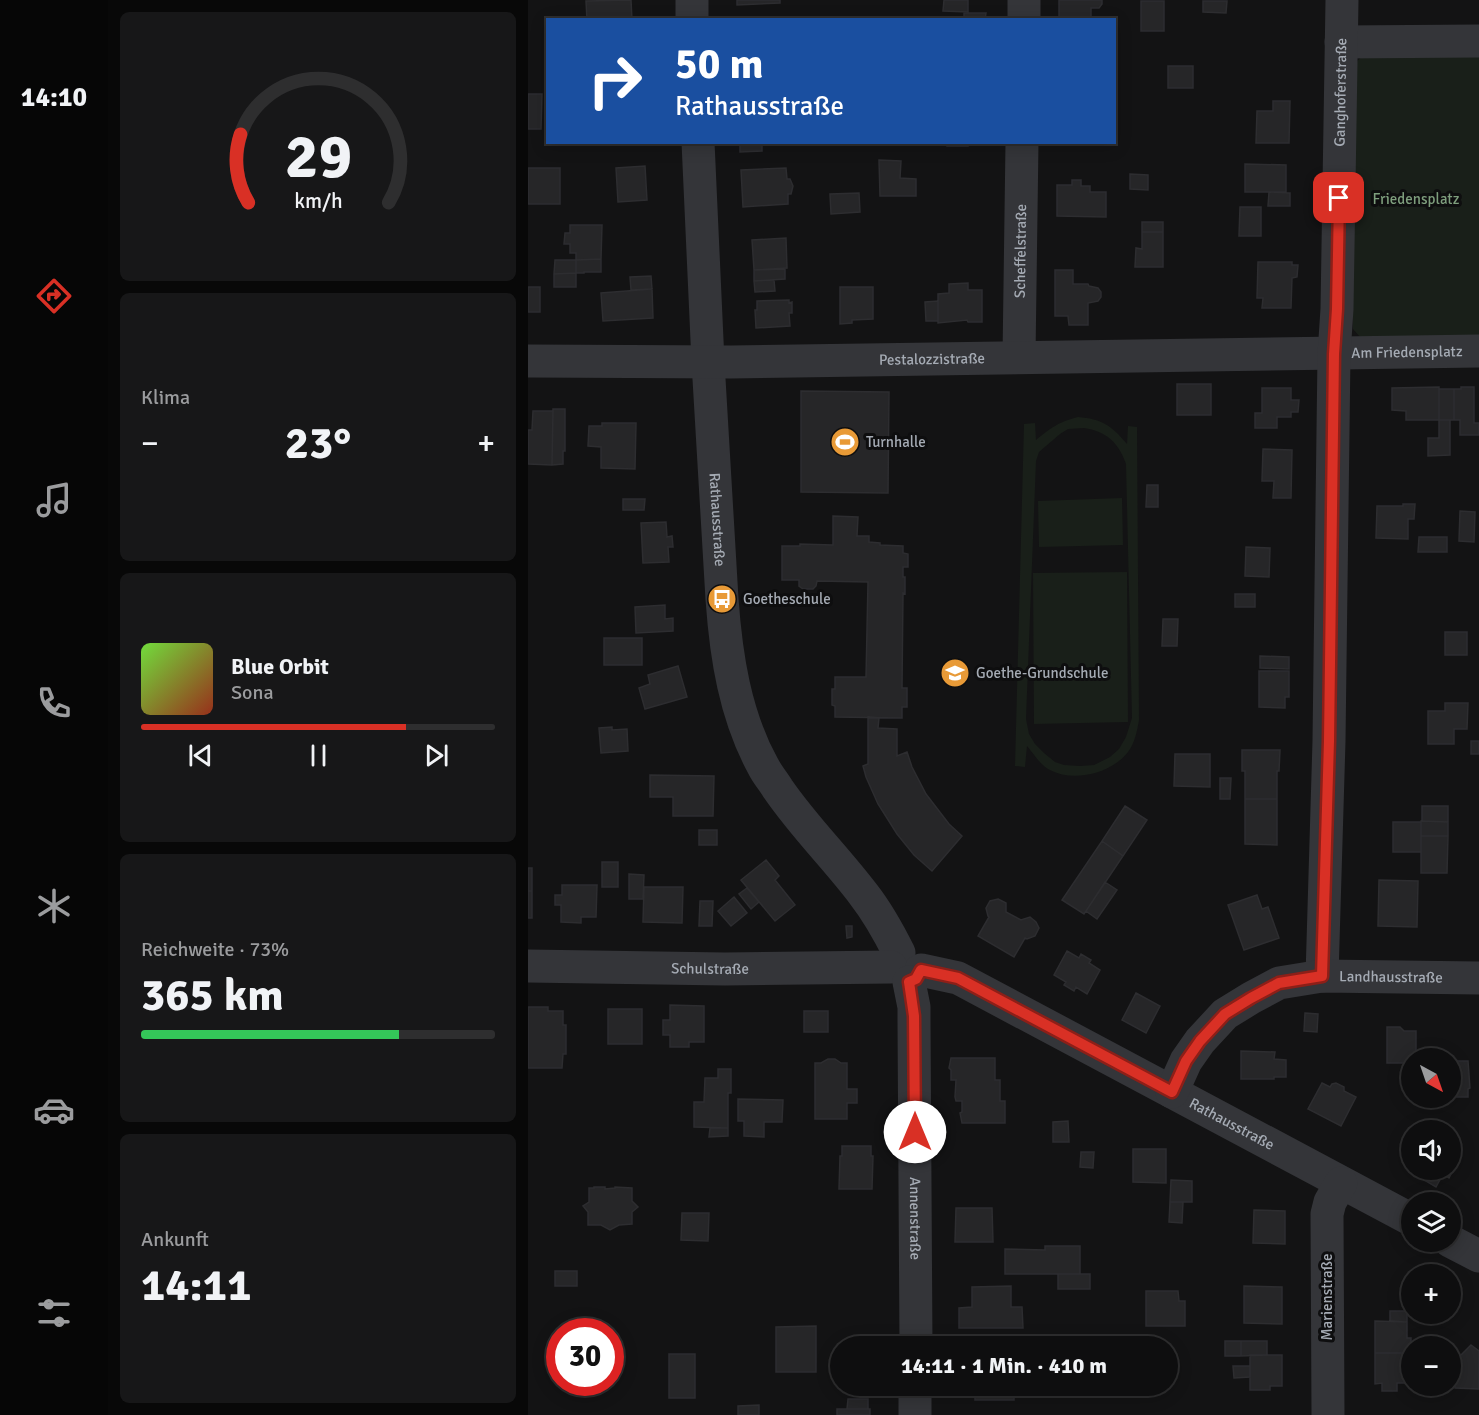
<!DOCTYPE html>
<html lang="de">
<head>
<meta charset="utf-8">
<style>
	body { margin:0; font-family:Signika,sans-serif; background:#171718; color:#f1f3f6; height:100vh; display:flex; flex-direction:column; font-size:22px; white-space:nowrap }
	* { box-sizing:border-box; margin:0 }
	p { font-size:20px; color:#9b9c9e }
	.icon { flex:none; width:33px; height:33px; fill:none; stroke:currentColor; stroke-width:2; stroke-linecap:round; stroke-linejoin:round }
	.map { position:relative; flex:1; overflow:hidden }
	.side { display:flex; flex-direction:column; gap:12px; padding:12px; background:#080808; width:420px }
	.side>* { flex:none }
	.top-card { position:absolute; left:18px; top:18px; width:570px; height:126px; border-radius:0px; box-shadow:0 3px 15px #0003,0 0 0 2px #2e2e2f; background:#1a4fa0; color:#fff; overflow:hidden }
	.needle { width:39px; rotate:140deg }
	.buttons { position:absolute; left:873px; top:1048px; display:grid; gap:12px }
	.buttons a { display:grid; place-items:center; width:60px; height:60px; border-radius:50%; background:#0e0e0f; box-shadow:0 3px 15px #0003,0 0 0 2px #2e2e2f; font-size:30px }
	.speed { position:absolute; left:18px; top:1318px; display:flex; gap:12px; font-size:30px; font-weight:700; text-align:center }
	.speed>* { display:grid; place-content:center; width:78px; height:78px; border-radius:50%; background:#0e0e0f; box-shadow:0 3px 15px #0003,0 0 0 2px #2e2e2f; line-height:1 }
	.speed .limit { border:9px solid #d22; background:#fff; color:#111 }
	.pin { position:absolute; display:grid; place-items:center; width:51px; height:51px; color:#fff; margin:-26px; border-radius:12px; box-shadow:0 3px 9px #0006 }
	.me { position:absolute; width:66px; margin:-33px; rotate:0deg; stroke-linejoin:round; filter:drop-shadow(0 0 4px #0008) }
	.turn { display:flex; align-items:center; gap:21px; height:126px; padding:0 30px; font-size:27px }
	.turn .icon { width:78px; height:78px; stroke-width:2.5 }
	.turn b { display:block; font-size:42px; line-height:51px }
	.big { font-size:45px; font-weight:800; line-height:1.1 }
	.side .card { flex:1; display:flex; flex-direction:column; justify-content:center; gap:9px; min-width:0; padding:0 21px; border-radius:9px; background:#171718 }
	.side .dial { align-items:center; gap:0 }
	.dial svg { height:156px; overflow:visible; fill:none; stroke:#2e2e2f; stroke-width:7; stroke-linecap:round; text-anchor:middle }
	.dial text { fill:#f1f3f6; stroke:none }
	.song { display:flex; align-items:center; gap:18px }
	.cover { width:72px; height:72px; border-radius:9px; background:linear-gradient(135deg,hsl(100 70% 55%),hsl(10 70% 35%)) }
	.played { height:6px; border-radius:3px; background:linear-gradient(90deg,#d93025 75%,#2e2e2f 75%) }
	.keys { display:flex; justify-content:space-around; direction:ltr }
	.heat { display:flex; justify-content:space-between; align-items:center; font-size:33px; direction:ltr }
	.charge { height:9px; border-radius:4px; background:linear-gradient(90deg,#34c759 73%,#2e2e2f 0) }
	.trip { position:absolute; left:302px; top:1336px; width:348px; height:60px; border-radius:30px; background:#0e0e0f; box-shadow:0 3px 15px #0003,0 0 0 2px #2e2e2f; font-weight:800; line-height:60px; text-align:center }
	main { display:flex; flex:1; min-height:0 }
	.menu { display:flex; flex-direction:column; width:108px; justify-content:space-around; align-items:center; background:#060606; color:#9b9c9e }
	.menu .icon { width:42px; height:42px }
	.menu .on { color:#d93025 }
	.menu b { font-size:27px; color:#f1f3f6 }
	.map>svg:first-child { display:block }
	.green { fill:#191f19; fill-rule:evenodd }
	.building { fill:#262628; stroke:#2d2d30; stroke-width:1.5 }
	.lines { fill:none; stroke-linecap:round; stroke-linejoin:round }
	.minor { stroke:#343539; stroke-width:33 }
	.route-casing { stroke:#8d1f18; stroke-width:15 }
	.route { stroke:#d93025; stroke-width:10 }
	.labels { text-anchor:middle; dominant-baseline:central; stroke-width:6; stroke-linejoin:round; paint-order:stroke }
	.street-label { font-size:15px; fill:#a5abb4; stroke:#0e0e0f }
	.park-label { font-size:15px; fill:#7e9e7d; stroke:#0e0e0f }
	.poi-label { font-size:15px; fill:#a5abb4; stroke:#0e0e0f; text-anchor:start }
</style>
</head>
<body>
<main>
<nav class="menu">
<b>14:10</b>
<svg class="icon on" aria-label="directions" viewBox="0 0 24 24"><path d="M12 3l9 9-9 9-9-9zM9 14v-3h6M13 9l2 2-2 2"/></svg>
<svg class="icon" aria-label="music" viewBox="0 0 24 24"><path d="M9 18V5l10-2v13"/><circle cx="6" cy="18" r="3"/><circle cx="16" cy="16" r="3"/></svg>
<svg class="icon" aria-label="phone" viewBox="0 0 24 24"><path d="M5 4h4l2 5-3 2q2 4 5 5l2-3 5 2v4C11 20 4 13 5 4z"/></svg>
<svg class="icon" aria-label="climate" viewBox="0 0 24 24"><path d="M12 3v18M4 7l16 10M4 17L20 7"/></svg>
<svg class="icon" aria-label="car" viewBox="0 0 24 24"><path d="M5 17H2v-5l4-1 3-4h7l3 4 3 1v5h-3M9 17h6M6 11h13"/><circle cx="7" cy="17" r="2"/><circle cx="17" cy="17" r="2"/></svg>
<svg class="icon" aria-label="filters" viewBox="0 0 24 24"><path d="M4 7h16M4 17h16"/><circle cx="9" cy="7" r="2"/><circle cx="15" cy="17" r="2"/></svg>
</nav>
<section class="side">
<div class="card dial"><svg viewBox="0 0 100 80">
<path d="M14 69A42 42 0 1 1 86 69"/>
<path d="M14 69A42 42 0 0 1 10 34" stroke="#d93025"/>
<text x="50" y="56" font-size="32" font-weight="700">29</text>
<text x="50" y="72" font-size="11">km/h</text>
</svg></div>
<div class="card"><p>Klima</p>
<div class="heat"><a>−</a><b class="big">23°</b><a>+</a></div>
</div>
<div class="card">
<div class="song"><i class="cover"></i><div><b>Blue Orbit</b><p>Sona</p></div></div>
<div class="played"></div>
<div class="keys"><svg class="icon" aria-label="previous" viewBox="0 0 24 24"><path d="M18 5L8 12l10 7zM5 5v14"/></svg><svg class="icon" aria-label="pause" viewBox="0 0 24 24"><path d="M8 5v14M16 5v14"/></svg><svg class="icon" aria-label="next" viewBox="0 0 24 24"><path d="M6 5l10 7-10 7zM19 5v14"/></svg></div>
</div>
<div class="card"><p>Reichweite · 73%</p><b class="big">365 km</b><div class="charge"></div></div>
<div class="card"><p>Ankunft</p><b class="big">14:11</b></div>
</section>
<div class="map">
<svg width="951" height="1415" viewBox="0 0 951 1415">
	<rect width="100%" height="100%" fill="#131314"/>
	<!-- green -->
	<path class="green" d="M951 50V341L833 338 825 329V68L828 62 837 54Z
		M550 417C574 419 583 425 599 444L600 426 609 427 611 720C609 731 607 743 600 752 584 773 546 783 522 770 512 765 506 754 499 746L497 767 487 766 496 424 507 423 508 440C523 428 530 422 550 417ZM556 428C578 431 591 443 598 464L604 718 598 737 591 749 582 757 566 765 552 766 536 765 527 762 516 753 507 744 501 734 498 719 508 461 511 452 532 434 540 429Z
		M594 498 595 545 511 547 510 501Z
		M599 572 600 722 506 724 505 573Z"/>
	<!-- building -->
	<path class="building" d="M103 0 104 20H59L58 1Z
		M209 0H252V3L209 5Z
		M416 0H440V12L415 11Z
		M531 0H574V4L571 8H563V20H531Z
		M613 1H636V31H613Z
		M675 1H699L698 13 675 12Z
		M436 13H458L457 20H436Z
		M640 66H665V88H640Z
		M0 94H14L13 129H0Z
		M745 101H762L761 143H728L729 111H745Z
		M212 142H234V151L212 152Z
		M419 142H440V146H419Z
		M351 160 373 161 372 178 388 179V196H352Z
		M717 164 758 165V192H717Z
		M117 166 119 200 90 202 88 168Z
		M0 168H32V204H0Z
		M258 168 259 179H262L265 186 263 194H260V204L215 207 213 170Z
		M602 174 620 175V190L602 189Z
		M544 180H553V186H562V192H578V217L529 216V185H544Z
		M741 192 762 193V206H740Z
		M331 193 332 212 303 214 302 194Z
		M712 207H733V236H711Z
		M614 222H635V232H614Z
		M42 225H74L73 259 48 260V253H42V244H36L37 233H42Z
		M614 232H635V267H607L608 248 614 249Z
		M258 238 259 268 226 270 224 240Z
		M73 259V272H56V273H48V260Z
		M27 260H48V273L26 274Z
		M730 262H764V265H770L769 277 764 278 763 308H734L735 298H729Z
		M257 269V279L226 281V270Z
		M527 270H545V284H560L561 286 570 288 573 292V297L570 301 560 303V325H541L540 316H527Z
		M48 273V287H26V274Z
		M123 276 124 289 103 290 102 277Z
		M246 280 247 291 227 292 226 281Z
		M440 283V290H454V322H440L439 320 410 323V294L421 293V284Z
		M0 287H12V312H0Z
		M312 287H345V319L324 320V323L312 324Z
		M124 289 125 318 75 321 73 293Z
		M261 300V303L264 302V313H261L262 326 228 328 227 310H229V301Z
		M410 301V321H398L397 302Z
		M649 384H683V415H649Z
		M911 387V420H878V411L864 410V388Z
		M933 387H946V423H951V435H932V420H926V389H933Z
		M734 388H763V400H771L770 412H763V417H749V428H727V413H734Z
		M911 389H926V420H911Z
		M273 391 361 392 360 493 273 492Z
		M25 409H37V451H35V464L24 465Z
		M5 411H25L24 465 0 464V430H4Z
		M911 420H922V455L900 456V438H911Z
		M74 423H108L107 469 73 468V447L60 446 61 426H74Z
		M735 449 764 450 763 498H745L746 481H734Z
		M619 485H630V507H618Z
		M95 499H117L116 510H95Z
		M875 504H887L886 519H880V539L848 538 849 506H875Z
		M932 511 947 512 946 542 931 541Z
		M305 516 330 517 329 536H341V542L352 543V545L375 546V553L380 554V567H375V577H377V594L375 593 374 688H379V707H374V718L307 717V706L304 705V689H307V677H338L340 582 289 581 288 586 285 589H275L271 586V580H254V546H272V544L305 545Z
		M138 522 139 537 144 536 145 547H140L141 562 115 563 113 523Z
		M891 537H919V552H890Z
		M718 547 742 548 741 577 717 576Z
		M707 594H727V607H707Z
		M137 605V619L145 618V631L108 633 107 607Z
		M635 619H650L649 646H634Z
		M917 632H939V655H917Z
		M76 638H114V665H76Z
		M732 656 761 657V669L732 668Z
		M150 666 159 697 117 709 111 688 122 684 120 675Z
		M731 671H761V697H757V708L731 707Z
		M917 703H940L939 729H926V744H900V711H917Z
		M340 717 351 718 350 728 369 729V756L379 752 384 767 398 794 421 824 434 836 404 871 386 855 369 834 350 804 338 777 335 766 340 764Z
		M84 727V730L99 729 100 751 73 753 71 728Z
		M943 741H951V754H943Z
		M714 750H752L751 771H749V799H717V771H714Z
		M647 754H682V787L646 786Z
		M122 775 186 776 185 816H145V797H122Z
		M692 778H703L702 799H692Z
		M717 799H749V845L717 844Z
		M597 806 619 820 595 856 574 841Z
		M894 806H920V822L894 821Z
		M893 821 920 822V836H893Z
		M865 822H893V852H865Z
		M171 830H189V845H171Z
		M893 836H920L919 873H893Z
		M574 841 595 856 556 914 534 900Z
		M238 860 251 876 247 880 267 905 247 921 213 880Z
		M74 862H90V887H74Z
		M0 868H4V891H0Z
		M101 874 116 875 115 899H101Z
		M851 880 890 881 889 927 850 926Z
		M577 882 589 890 569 919 558 911Z
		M34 885H69L68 917H53V923L33 922V905H27V895H34Z
		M116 887H155L154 923 115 922Z
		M219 888 231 902 223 909 211 894Z
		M0 891H4V918H0Z
		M729 895 734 909 740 907 751 938 716 950 700 905Z
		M206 897 219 913 203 926 190 911Z
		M470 899 478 903V912L493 920 502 917 508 922 511 928 507 936 499 939 497 938 486 957 450 936 461 917 460 916 458 908 462 901Z
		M172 901H185L184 926H171Z
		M318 926H324V937L319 938Z
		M539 951 551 958 553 954 563 960 561 963 572 970 559 994 548 987 546 991 536 985 538 982 526 975Z
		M608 993 632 1006 618 1033 594 1020Z
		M142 1005 176 1006V1042H161V1047H142V1035H135V1020H142Z
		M0 1007H20V1011H35V1025H38V1054H35L34 1068H0Z
		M80 1009H114V1044H80Z
		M276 1011H300V1032H276Z
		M777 1013 790 1014 789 1032 776 1031Z
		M859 1027H872L876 1031H888V1059H884V1063H859Z
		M713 1051 747 1052 746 1059 758 1060V1077H746V1079H713Z
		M423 1058H467V1080H472V1101H477V1123H434L432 1113 434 1112V1101H428L427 1097 428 1080H423V1070L421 1068Z
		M300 1059H307L313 1063H319V1089H329V1103H319V1119H287V1063H293Z
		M922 1061H940L942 1088 940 1089V1097H922Z
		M190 1069H203V1093H200V1128L166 1127V1102H176L177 1078H190Z
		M794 1083 802 1087 804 1084 808 1083 816 1087V1091L828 1097 813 1126 780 1109Z
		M210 1099 255 1100 254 1122H236V1137L216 1136V1121H210Z
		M540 1121 541 1142H525V1122Z
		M182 1128H200V1136L181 1137Z
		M314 1146H343V1156H345L344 1189H311L312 1156H314Z
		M605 1149H638V1183L605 1182Z
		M553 1152H566L565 1168 552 1167Z
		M922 1163 927 1166 921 1178 915 1174 908 1187 881 1171 884 1166V1170H922Z
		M643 1180 664 1181V1202H642Z
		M66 1187H77V1189L87 1188V1187L104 1188V1201L110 1207 104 1212V1224L91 1225 82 1230 73 1225H60V1212L55 1206 61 1202V1188H66Z
		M642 1202H655L654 1223 641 1222Z
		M428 1208H464L465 1242H427Z
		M726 1210 757 1211V1244L725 1243Z
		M154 1213H181L180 1241 153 1240Z
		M517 1246H552V1274H477V1249L517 1250Z
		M27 1271H49V1286H27Z
		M530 1274H562V1289H530Z
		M483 1286V1307H494L495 1328H431V1308L444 1307V1287Z
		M716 1286 754 1287V1324L716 1323Z
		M618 1291H650L651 1301H657V1326H618Z
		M862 1311H879V1322L862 1321Z
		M847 1321 879 1322V1338H883V1350H879V1353H847Z
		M288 1326V1372H248V1327Z
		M697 1341H713V1356H697Z
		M713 1341H739V1355L713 1356Z
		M943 1345 951 1351V1389L927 1388V1380L931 1377V1371L924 1364Z
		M847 1353H879V1383H869V1391H854V1383L847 1384Z
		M141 1354H167V1398H141Z
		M722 1355H754V1386H742V1390H722Z
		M705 1366H722V1377L706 1378Z
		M447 1386H486V1400H447Z
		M320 1399H340V1409H319Z
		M231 1405V1415H210V1406Z
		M309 1409H342V1415H309Z"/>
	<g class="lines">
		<!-- minor -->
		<g class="minor">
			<path d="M164 0V20"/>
			<path d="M496 20V0"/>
			<path d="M813 42 951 41"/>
			<path id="s1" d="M170 142 180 362 194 599C198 656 207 715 235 766 239 774 245 781 250 789 276 827 309 859 336 895 350 913 361 933 371 953"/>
			<path id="s2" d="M491 357 494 142"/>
			<path id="s3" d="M0 361 203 362 951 351"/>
			<path id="s4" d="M0 966 197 969 363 967"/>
			<path id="s5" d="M393 970 430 978 884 1220"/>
			<path id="s6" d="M794 976 801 741 806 354 809 309 814 0"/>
			<path id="s7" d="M381 982 386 1007V1021L388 1347"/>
			<path id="s8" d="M644 1092 658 1061 672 1041 697 1014 723 998 751 983 794 976 951 978"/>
			<path d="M922 1241 951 1256"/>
			<path d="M387 1415V1386"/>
			<path d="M800 1415 799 1214 802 1202 813 1183"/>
		</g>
	</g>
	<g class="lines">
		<!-- route casing -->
		<g class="route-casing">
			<path id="route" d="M387 1132 386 1016 381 982 388 979 393 970 430 978 644 1092 658 1061 672 1041 697 1014 723 998 751 983 794 976 801 741 806 354 809 309 811 198"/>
		</g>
		<!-- route -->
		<use href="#route" class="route"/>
	</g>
	<!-- icons -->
	<defs>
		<g id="stadium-disc" transform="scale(1.5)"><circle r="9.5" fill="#e89a37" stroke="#0e0e0f"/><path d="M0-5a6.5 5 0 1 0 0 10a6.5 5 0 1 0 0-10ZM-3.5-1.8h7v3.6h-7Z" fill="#fff"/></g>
		<g id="bus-disc" transform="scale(1.5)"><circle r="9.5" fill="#e89a37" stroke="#0e0e0f"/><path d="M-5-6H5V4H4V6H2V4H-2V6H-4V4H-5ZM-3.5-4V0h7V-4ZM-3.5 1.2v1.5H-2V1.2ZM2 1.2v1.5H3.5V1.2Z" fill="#fff"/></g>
		<g id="school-disc" transform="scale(1.5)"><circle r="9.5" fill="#e89a37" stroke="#0e0e0f"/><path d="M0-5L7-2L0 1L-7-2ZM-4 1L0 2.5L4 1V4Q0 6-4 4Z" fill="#fff"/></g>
	</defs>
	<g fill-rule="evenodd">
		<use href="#stadium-disc" x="317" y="442"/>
		<use href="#bus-disc" x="194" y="599"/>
		<use href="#school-disc" x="427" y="673"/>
	</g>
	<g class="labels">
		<!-- street labels -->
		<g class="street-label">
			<text stroke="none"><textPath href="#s6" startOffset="884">Ganghoferstraße</textPath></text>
			<text stroke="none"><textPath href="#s2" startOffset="106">Scheffelstraße</textPath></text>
			<text stroke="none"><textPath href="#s3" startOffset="879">Am Friedensplatz</textPath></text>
			<text stroke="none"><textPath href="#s3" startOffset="404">Pestalozzistraße</textPath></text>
			<text stroke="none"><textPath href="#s1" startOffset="378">Rathausstraße</textPath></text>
			<text stroke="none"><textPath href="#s4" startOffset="182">Schulstraße</textPath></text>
			<text stroke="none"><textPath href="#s8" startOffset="270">Landhausstraße</textPath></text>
			<text stroke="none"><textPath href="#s5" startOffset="348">Rathausstraße</textPath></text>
			<text stroke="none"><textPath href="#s7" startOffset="237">Annenstraße</textPath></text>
			<text transform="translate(799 1297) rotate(-90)">Marienstraße</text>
		</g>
		<!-- park labels -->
		<g class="park-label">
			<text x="888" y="199">Friedensplatz</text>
		</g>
		<!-- poi labels -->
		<g class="poi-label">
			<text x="338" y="442">Turnhalle</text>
			<text x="215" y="599">Goetheschule</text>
			<text x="448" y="673">Goethe-Grundschule</text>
		</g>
	</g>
</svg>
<div class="buttons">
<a><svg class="needle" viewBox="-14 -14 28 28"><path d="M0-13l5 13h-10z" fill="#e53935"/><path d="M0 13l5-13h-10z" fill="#9b9c9e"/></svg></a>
<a><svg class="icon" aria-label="sound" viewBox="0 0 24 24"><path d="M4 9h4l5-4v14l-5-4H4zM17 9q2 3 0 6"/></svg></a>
<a><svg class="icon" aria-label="layers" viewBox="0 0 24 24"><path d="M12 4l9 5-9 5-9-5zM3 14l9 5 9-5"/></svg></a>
<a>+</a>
<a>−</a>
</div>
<div class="speed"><div class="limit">30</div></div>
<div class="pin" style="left:811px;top:198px;background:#d93025"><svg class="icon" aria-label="arrive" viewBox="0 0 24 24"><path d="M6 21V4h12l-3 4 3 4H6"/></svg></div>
<svg class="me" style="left:387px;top:1132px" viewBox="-20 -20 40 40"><circle r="19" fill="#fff"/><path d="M0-13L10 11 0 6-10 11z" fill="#d93025"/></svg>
<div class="trip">14:11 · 1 Min. · 410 m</div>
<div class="top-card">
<div class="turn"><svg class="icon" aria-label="right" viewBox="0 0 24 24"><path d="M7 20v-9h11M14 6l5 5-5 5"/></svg><div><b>50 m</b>Rathausstraße</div></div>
</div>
</div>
</main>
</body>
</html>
